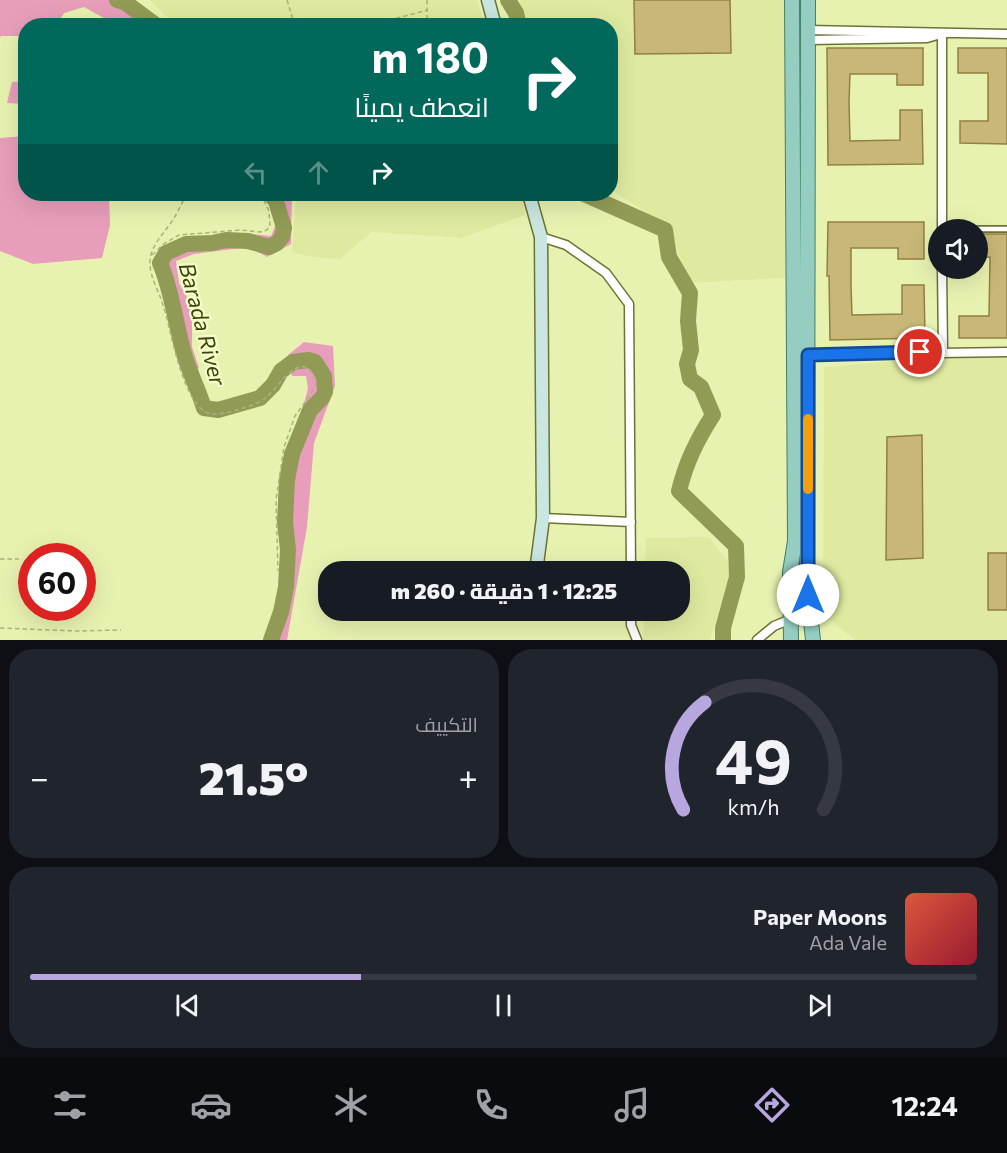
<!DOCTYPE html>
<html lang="ar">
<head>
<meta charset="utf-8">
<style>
	body { margin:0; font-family:Commissioner,Cairo,sans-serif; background:#20242c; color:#f1f3f6; direction:rtl; height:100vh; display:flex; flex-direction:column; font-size:22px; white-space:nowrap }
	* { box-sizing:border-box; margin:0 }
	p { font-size:20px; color:#9ea1a6 }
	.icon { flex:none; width:33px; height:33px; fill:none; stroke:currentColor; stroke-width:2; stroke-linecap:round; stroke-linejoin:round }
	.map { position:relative; height:640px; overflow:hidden; direction:ltr }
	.drawer { display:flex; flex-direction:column; gap:9px; padding:9px; background:#0d0f14; flex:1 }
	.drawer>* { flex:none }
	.guide { position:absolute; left:18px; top:18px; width:600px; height:183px; border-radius:24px; box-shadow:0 6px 24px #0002; direction:rtl; background:#00695c; color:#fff; overflow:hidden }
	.controls { position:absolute; left:928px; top:219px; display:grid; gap:12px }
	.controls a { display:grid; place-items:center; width:60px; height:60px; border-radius:50%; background:#171b24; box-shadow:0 6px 24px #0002; font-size:30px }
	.speed { position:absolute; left:18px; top:543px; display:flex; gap:12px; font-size:30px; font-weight:700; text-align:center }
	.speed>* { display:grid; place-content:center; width:78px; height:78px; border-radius:50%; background:#171b24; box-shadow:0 6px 24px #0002; line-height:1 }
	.speed .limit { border:9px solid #d22; background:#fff; color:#111 }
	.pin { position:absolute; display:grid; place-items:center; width:51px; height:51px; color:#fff; margin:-26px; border:3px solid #fff; border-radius:50%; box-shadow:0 2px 6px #0007 }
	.me { position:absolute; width:66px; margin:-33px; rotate:0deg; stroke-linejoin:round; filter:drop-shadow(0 0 4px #0008) }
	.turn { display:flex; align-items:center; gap:21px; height:126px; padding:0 30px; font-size:27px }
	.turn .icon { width:78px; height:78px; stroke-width:2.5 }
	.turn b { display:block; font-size:42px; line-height:51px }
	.lanes { display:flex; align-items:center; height:57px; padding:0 30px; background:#0003; justify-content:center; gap:30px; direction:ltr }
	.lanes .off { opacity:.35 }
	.big { font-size:45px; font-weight:800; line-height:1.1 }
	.drawer .card { flex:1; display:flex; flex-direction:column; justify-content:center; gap:9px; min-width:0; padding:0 21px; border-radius:24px; background:#20242c }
	.drawer .dial { align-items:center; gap:0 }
	.dial svg { height:156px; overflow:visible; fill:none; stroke:#363941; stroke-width:7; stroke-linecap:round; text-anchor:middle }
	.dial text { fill:#f1f3f6; stroke:none }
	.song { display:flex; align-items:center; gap:18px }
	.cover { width:72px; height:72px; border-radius:9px; background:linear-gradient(135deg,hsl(10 70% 55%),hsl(350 70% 35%)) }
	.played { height:6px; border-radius:3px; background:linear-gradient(90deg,#b8a6df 35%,#363941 35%) }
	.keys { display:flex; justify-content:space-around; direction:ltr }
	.heat { display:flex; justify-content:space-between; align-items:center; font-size:33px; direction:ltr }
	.drawer .tiles { flex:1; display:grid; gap:9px; grid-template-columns:1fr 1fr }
	.card:last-child { grid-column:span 2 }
	.trip { position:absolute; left:318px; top:561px; width:372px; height:60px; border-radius:24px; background:#171b24; box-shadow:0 6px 24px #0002; font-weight:800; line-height:60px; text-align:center; direction:rtl }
	.tabs { display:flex; height:96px; justify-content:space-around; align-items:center; background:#090b0e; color:#9ea1a6 }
	.tabs .icon { width:42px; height:42px }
	.tabs .selected { color:#b8a6df }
	.tabs b { font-size:27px; color:#f1f3f6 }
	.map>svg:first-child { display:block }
	.built { fill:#dfeaa0 }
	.forest { fill:#e89eba }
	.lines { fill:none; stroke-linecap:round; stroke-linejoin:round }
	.river { stroke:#929b55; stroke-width:16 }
	.building { fill:#c8b777; stroke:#908041; stroke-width:1.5 }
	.lane-casing { stroke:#6c7336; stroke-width:8 }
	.street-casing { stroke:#6c7336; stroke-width:11 }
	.secondary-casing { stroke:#6c7336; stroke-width:15 }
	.primary-casing { stroke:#417f67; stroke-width:16 }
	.path { stroke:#aab27d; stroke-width:1.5; stroke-dasharray:4.5 3; stroke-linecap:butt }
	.lane { stroke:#fff; stroke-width:4.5 }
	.street { stroke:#fff; stroke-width:8 }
	.secondary { stroke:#cae6e0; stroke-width:12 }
	.primary { stroke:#95cec1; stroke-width:14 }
	.route-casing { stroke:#114b97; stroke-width:15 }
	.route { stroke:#1a73e8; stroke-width:10 }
	.slow { stroke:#f59e0b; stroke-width:10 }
	.labels { text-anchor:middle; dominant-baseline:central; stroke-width:4.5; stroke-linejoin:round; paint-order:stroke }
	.water-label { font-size:22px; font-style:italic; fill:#3d430c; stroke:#f5fec9 }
</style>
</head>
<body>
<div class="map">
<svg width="1007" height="640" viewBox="0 0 1007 640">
	<rect width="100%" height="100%" fill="#e8f2b0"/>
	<!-- built -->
	<path class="built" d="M150 0H477L485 25H175Z
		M519 0H785V278L688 283 671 228 611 190 610 26 528 25Z
		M296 194H523L525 215 461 238 372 232 340 259 312 257 292 252Z
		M954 356H1007V640H855L823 614 824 367Z
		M709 537 732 567 710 640H643L644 611 680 610V572L645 571 646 538Z"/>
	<!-- forest -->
	<path class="forest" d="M0 0H126L154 15 168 25H138L127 18 128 25H112L111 22 84 7 64 13 57 25 26 26 25 36H1L0 38Z
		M25 81V104L7 103 12 82Z
		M25 136 26 194H109L110 225 102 258 33 264 0 251V138Z
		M266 194H292L291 244 267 257 249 247 194 254 176 261 179 283 192 306V347L199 368 186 373 169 303 156 265 163 250 189 238 251 234 271 236 276 224Z
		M304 342 333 346 335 386 314 443 307 527 287 640H269L282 584V493L308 388 306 376H292L288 355Z"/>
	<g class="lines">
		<!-- river -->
		<path class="river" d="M117 0 126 3 157 26
			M508 0 516 13 519 26
			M270 194 276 201 284 228 282 237 277 243 269 247 248 241 226 240 212 243 186 244 166 253 160 263C172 291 175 321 183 350 188 370 198 388 204 408L218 410 260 398 273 385 281 371 293 362 308 360 315 362 324 376 325 392 322 398 310 410 292 454 287 480 285 522 288 550 286 587 281 612 271 640
			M584 194 665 230 669 257 690 293 688 321 691 350 687 364 690 379 701 387 713 415C697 440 686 462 679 491L736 546 737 577 723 628V640"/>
	</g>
	<!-- building -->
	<path class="building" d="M634 0H730L731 53 635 54Z
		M827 48H923V85H897V74H850L849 102 850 141 900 140V110H922L923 164 828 165Z
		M958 48H1007V144L960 143V121H988V73H958Z
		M828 222H924V259H898V248H851V286L852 315 902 314V285H924L925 338 830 340 829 276H827Z
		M978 234H1007V338H959V316H989L990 257 978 258Z
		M922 435 923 558 886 560 887 437Z
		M988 553H1007V610H988Z"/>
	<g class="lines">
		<!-- lane casing -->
		<g class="lane-casing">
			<path id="lane" d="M942 229H1007"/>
		</g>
		<!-- street casing -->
		<g class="street-casing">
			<path id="street" d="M808 30 1007 34
				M942 34V230
				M808 40 927 38 941 34
				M541 237 566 245 606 273 629 304 631 572
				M942 268 943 352
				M808 355 1007 352
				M543 518 631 522
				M631 610V625L637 640
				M757 640 774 626 791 619"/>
		</g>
		<!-- secondary casing -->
		<g class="secondary-casing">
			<path id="secondary" d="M488 0 495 26
				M529 194 541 237 543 518 536 572"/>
		</g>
		<!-- primary casing -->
		<g class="primary-casing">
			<path id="primary" d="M808 0 807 584 813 640
				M791 640 790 572 795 541 792 0"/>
		</g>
		<!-- path -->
		<path class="path" d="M287 0 295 26
			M427 0V26
			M367 26 428 10
			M187 194C182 202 179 210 174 218 165 233 151 244 150 261 149 276 159 291 163 305 171 328 183 411 212 414 223 415 255 406 264 399 278 390 303 342 316 383L311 394 295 416 284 447 276 500 278 571
			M367 197 368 194
			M152 255 165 243 179 235 241 230 260 232 267 230 270 226 269 211 261 194
			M0 559H19
			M0 628 77 631 121 630"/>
		<!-- lane -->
		<use href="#lane" class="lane"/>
		<!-- street -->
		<use href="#street" class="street"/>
		<!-- secondary -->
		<use href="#secondary" class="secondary"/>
		<!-- primary -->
		<use href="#primary" class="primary"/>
	</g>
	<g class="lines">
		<!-- route casing -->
		<g class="route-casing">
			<path id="route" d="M808 595V355L920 352"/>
		</g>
		<!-- route -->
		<use href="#route" class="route"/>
		<!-- slow -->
		<path class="slow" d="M808 419V489"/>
	</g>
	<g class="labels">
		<!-- water labels -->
		<g class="water-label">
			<text transform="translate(203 324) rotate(75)">Barada River</text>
		</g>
	</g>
</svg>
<div class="controls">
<a><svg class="icon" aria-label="sound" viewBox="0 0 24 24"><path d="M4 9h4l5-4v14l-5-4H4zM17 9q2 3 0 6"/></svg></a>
</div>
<div class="speed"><div class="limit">60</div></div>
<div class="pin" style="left:920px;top:352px;background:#d93025"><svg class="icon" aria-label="arrive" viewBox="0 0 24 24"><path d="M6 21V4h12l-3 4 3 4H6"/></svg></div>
<svg class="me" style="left:808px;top:595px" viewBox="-20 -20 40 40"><circle r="19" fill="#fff"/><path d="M0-13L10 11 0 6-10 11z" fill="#1a73e8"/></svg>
<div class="trip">12:25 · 1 دقيقة · 260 m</div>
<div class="guide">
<div class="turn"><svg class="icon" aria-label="right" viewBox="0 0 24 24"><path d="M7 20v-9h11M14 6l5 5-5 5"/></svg><div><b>180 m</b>انعطف يمينًا</div></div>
<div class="lanes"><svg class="icon off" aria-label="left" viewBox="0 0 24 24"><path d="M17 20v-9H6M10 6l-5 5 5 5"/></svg><svg class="icon off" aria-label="ahead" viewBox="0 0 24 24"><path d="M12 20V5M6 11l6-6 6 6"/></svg><svg class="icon" aria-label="right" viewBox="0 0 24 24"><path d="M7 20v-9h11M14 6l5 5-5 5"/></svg></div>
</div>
</div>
<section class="drawer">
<div class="tiles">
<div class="card dial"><svg viewBox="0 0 100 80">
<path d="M14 69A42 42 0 1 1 86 69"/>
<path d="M14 69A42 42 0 0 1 25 14" stroke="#b8a6df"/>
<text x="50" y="56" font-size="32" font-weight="700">49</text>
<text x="50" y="72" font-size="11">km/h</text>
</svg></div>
<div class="card"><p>التكييف</p>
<div class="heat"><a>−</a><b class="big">21.5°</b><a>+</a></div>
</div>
<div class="card">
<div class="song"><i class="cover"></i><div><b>Paper Moons</b><p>Ada Vale</p></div></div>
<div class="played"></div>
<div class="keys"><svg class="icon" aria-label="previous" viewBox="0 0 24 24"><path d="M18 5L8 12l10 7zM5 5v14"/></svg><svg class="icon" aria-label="pause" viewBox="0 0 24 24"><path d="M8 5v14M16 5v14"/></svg><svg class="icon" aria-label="next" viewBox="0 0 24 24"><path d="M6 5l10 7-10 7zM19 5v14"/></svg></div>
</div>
</div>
</section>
<nav class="tabs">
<b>12:24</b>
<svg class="icon selected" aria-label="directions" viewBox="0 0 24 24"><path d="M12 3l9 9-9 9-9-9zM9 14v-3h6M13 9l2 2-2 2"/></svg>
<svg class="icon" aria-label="music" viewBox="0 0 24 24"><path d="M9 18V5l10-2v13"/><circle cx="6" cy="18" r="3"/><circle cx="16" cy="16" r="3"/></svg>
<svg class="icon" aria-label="phone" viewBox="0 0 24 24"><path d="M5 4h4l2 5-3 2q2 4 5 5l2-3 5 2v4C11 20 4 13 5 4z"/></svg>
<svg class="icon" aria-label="climate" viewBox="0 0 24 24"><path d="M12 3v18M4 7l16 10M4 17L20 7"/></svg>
<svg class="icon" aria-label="car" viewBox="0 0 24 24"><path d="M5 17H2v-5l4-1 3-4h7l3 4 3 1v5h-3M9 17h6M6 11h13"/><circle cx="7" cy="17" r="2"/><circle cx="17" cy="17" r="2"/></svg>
<svg class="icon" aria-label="filters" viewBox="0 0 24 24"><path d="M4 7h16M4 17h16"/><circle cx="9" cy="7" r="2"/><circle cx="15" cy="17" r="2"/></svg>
</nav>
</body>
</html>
